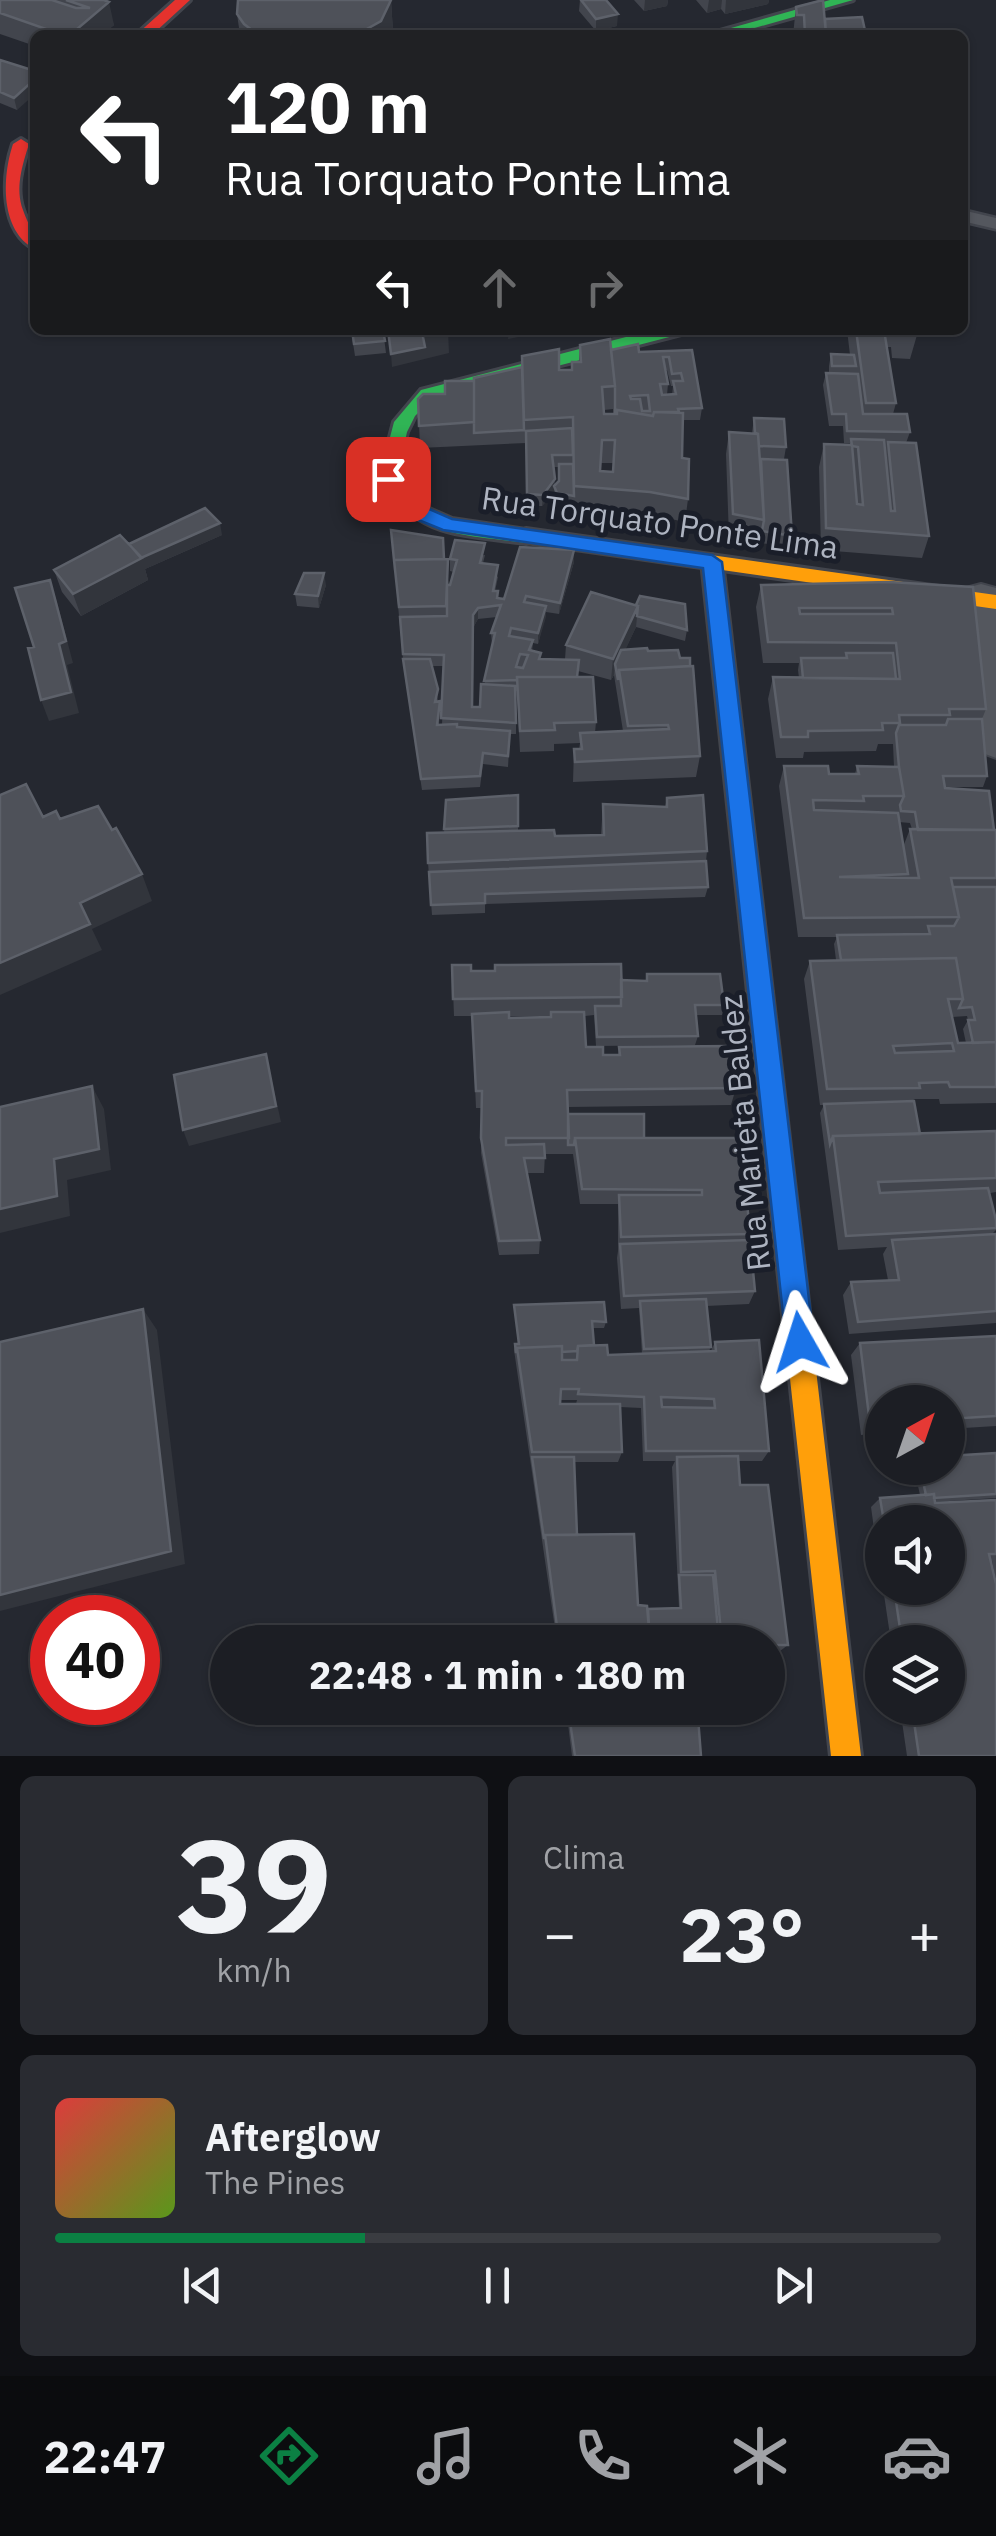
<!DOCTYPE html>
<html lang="pt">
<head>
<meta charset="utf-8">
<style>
	body { margin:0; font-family:"IBM Plex Sans",sans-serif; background:#292b31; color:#f1f3f6; height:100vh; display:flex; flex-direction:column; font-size:38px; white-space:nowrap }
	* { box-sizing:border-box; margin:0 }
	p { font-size:32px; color:#a0a2a6 }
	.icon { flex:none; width:55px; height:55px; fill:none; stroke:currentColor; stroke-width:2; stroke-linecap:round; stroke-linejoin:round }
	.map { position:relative; height:1756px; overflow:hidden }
	.side { display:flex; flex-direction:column; gap:20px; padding:20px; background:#0f1014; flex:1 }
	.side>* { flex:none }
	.top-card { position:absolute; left:30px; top:30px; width:938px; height:305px; border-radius:15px; box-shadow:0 2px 8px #0004,0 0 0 2px #3a3c41; background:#202124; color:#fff; overflow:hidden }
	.needle { width:65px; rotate:40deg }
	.fabs { position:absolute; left:865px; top:1385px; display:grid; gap:20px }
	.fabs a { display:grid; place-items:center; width:100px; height:100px; border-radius:50%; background:#1c1e24; box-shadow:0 2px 8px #0004,0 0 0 2px #3a3c41; font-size:50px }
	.speed { position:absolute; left:30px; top:1595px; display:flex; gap:20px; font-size:50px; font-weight:700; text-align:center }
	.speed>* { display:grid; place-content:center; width:130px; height:130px; border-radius:50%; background:#1c1e24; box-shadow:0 2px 8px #0004,0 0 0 2px #3a3c41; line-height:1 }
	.speed .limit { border:15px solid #d22; background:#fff; color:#111 }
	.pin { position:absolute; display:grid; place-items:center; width:85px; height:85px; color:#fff; margin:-42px; border-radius:20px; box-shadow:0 5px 15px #0006 }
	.me { position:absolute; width:110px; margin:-55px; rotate:354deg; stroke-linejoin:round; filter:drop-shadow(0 0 8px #0008) }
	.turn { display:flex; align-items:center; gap:35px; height:210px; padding:0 30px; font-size:45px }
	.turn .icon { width:130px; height:130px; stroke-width:2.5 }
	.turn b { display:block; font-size:70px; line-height:85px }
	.lanes { display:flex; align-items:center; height:95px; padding:0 30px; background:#0003; justify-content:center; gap:50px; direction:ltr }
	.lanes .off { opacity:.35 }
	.big { font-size:75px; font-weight:700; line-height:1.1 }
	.side .widget { flex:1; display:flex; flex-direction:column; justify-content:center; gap:15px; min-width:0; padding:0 35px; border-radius:15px; background:#292b31 }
	.side .dial { align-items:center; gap:0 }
	.dial b { font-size:130px; line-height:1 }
	.song { display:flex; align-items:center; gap:30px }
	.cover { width:120px; height:120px; border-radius:15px; background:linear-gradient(135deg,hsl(0 70% 55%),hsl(90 70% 35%)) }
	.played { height:10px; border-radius:5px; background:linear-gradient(90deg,#0b8043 35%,#3a3c41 35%) }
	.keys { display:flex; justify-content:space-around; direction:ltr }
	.heat { display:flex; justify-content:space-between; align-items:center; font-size:55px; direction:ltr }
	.side .tiles { flex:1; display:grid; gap:20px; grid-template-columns:1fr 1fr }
	.widget:last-child { grid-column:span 2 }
	.trip { position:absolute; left:210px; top:1625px; width:575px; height:100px; border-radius:50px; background:#1c1e24; box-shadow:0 2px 8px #0004,0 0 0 2px #3a3c41; font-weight:700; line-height:100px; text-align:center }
	.menu { display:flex; height:160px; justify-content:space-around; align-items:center; background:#0b0c0e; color:#a0a2a6 }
	.menu .icon { width:70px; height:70px }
	.menu .active { color:#0b8043 }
	.menu b { font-size:45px; color:#f1f3f6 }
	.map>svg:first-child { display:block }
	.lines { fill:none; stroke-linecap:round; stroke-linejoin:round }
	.lane-casing { stroke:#42454d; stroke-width:5 }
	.street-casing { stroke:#42454d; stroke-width:4 }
	.fast-casing { stroke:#42454d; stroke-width:6 }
	.slow-casing { stroke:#42454d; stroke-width:6 }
	.jam-casing { stroke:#42454d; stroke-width:6 }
	.lane { fill:#54575e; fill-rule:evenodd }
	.street { fill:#54575e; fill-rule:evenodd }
	.fast { fill:#30b455; fill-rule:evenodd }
	.slow { fill:#ff9f0a; fill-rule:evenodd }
	.jam { fill:#e5322d; fill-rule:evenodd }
	.wall { fill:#42454d; fill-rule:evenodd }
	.shaded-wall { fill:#32353c }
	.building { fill:#4e5159; stroke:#5d616a; stroke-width:2.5; fill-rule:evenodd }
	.route { fill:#1a73e8; stroke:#114b97; stroke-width:2.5 }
	.labels { text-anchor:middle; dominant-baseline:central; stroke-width:10; stroke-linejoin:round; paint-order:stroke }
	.street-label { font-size:32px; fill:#aeb4c1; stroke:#1a1e29 }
</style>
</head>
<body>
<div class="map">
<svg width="996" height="1756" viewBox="0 0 996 1756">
	<rect width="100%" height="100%" fill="#252830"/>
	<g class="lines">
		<!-- lane casing -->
		<g class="lane-casing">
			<path id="lane" d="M962 210 996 218V229L962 221Z"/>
		</g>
		<!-- street casing -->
		<g class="street-casing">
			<path id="street" d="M981 584 996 588V758L980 752 974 740 960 599 966 588Z"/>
		</g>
		<!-- fast casing -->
		<g class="fast-casing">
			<path id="fast" d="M830 0H853L730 35H706Z
				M653 330H684L681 334 433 398 415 416 407 432 397 478 420 505 452 519 533 531V541L526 543C462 534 418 538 379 479L394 422 421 390Z
				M712 555 722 562 772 992 768 999 760 1002 752 999 748 992 702 562Z"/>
		</g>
		<!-- slow casing -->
		<g class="slow-casing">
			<path id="slow" d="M526 529 996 595V609L519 541 516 536Z
				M760 982 768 985 772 992 861 1756H831L748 992 752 985Z"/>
		</g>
		<!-- jam casing -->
		<g class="jam-casing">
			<path id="jam" d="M175 0H190L152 35H136Z
				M21 139 29 144C22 166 15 188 23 210 28 225 35 232 35 249 0 231 2 177 13 144Z"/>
		</g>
		<!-- lane -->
		<use href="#lane" class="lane"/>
		<!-- street -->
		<use href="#street" class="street"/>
		<!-- fast -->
		<use href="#fast" class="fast"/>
		<!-- slow -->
		<use href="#slow" class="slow"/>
		<!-- jam -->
		<use href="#jam" class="jam"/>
	</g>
	<!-- wall -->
	<path class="wall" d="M0 0H104L114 25 102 35H35V46L0 34Z
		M391 0 393 32 392 35H240L237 14Z
		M580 0H606L617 26 596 31 579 11Z
		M634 0H668L667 6 644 11Z
		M696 0H769L768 4 725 14 721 9 707 13Z
		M796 7 825 19 866 35H793Z
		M0 60 35 71 17 110 0 103Z
		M351 330H383L386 353 355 356Z
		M847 330H916L917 335 910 359 892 358 891 347H887L896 403 893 414 910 432 906 443 929 536 922 558 821 550 819 467 824 444 850 445V443H844L843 426H829L823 385 826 373H829V366L831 354 850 355Z
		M580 345 611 350 639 352 692 350 702 408 700 420H683L682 458 688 499 685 522 648 514 573 508 557 505 554 498V492L542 506H526V443L420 448 418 399 445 394 474 381 559 370H571L579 362ZM665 370H667L671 386H673L672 395H667L668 384ZM613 409V414H604V410ZM600 463H613V472L600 471ZM554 467H558V482L555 486Z
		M754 418 786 447 784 459 760 458 792 536 789 548 729 537 726 454 729 432 752 433Z
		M391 530 444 559 449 585H450L454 572 450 571V559L485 555 483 563 498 577 495 591 498 598 504 599 574 550V562L559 614 546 612 538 644 533 643 532 651 541 659H565L566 645 591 592 687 630 685 641 636 627 625 650 648 651 700 756 696 777 573 782 574 749H579L580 743 554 744V751L520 752 517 691H516V734H510L508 767 483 764 480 787 422 790 404 670ZM497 617 491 633 492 644 480 707H473L474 626 478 619ZM432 666H444L442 725H439L440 701H438ZM578 671 611 680 614 675 623 731 595 733 596 722 578 677Z
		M222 535 145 569 148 580 81 616 62 592 54 570 129 544Z
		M889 582 986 709 982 719 987 776 983 787H945L994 830H996V1103L940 1104 939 1099H914L913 1101 920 1134 996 1131V1192L990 1193 996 1220V1230L992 1234H996V1323L849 1334 843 1295 851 1282 888 1280 883 1254 887 1247 838 1250 820 1113 824 1105H820L804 979 810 961 836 960 834 944 837 937H798L779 786 784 766 829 774H855L857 766 894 767 893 744H878L876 751 804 752 803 758H776L768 699 773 677 799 678 798 670 799 663H763L756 607 761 585ZM899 822 910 823 912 829H910L903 847ZM967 1016 968 1020 963 1029 966 1043H958L952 1017Z
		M326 585 319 608 297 606 295 594Z
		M518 795V831L555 836 601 835 603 804 665 807 667 798 707 851 706 861 708 887 705 897 485 904V913L432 915 428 863 444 833 446 800Z
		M452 965 471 971 621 980 646 981 647 974 724 1005 722 1015H696L698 1036 695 1045 596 1046 594 1015 585 1016 586 1047 603 1055H618L619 1047 736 1088 731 1105 568 1107V1114L644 1138 750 1234 747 1240 755 1291 749 1304 706 1306 711 1347 709 1351H711L715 1342 769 1451 762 1461H738L740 1485 788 1645 780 1651H768V1642H557L514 1350 515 1344H518L514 1305 606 1322 604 1328H593L594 1345 608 1355 642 1354 639 1308 621 1309 617 1258 618 1251V1204H580L573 1154H545L544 1173H527L540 1240 539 1254 499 1255 481 1153V1108H476L472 1016H454ZM509 1016H551V1017L509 1018ZM560 1400H577L576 1404H560ZM620 1407 641 1408 643 1461H675L672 1467 679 1608 648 1609 638 1605 577 1535 574 1462H618L622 1452Z
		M996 1336V1426L948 1429V1402H882V1433L861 1435 851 1355 860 1343Z
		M996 1453V1498L934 1502 996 1500V1581L992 1561H991L996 1756H907L900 1708H948V1642H891L883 1588H948V1522H882V1587L871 1507 880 1498 920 1495 914 1468H948Z
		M566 1708H743L744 1716 738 1720 698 1721 701 1756H572Z"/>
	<!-- shaded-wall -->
	<path class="shaded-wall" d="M391 0 393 32 392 35H356Z
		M645 0H668L667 6 644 11Z
		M709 0H722L721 9 707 13Z
		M726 0H769L768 4 725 14Z
		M109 2 114 25 102 35H70Z
		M618 14 617 26 596 31V19Z
		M35 79V94L17 110 14 98Z
		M448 330 449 353 392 367 391 354 425 347 424 336Z
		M509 330H533V334L508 339Z
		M555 479 554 492 542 506 543 495Z
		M220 523 222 535 145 569 148 580 81 616 73 594 137 560Z
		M574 550V562L559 614 560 603Z
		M324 573 326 585 319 608 318 596Z
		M50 580 57 602 73 663 67 665 79 713 49 721 41 700 59 644Z
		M546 606V617L538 644V633Z
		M638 606 636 627 616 670 615 664 614 675 611 680 613 659Z
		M478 608V619L474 626 473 615Z
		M142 874 152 901 92 929 102 950 0 995V963L80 903Z
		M266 1054 281 1122 189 1146 183 1130Z
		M92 1086 104 1109 111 1170 67 1180 70 1216 0 1233V1209L54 1159Z
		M143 1309 157 1330 185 1564 0 1611V1595Z"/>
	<!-- building -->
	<path class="building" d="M0 0H52L76 8H90L66 0H104L109 2 70 35H63L0 13Z
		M238 0H391L381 21 356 35H263L256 33 244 24 237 14Z
		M581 0H606L618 14 596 19Z
		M823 0 826 35H805L804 15H797L796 7Z
		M862 17 866 35H826L825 19Z
		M753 29 768 30V35H754Z
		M0 60 35 71V79L14 98 0 92Z
		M352 330H383L385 341 354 344Z
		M388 330H408L409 334 422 332 425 347 391 354Z
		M423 330H448L424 336Z
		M856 330H884L896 403H866Z
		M897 330H916L917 335H898Z
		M610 339 615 386 602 387 604 414H617V410L653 416 654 412 683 413 682 458 689 459 688 499 650 492 574 486 573 417 524 420 522 356 559 349V370H572V362H581L580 345ZM602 440H615L613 472 600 471Z
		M638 344 639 352 692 350 702 408 678 409 679 412H654L653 416 617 410 615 414V386L611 350ZM663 357H669L672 374 681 373 683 381H673L676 394 662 395 660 384H668ZM648 395 650 411H642L640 399H631L630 396Z
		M831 354 854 355 856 366H832Z
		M522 367 524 430 474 433V378Z
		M826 373 858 374 863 414H907L910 432 847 431 846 414H832Z
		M445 381H474V422L419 426 418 399 423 394H445Z
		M754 418 784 419 786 447 759 446 758 434 755 433Z
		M572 428 573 455H552L555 479 543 495 527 494 526 431Z
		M729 432 758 434 764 520 733 514Z
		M851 439 884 440 891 511H895L888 442 916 443 929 536 826 528 824 444 852 445 857 504 863 505 858 447 852 446Z
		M761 459 787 460 792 536 762 531 764 520Z
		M559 464H573L574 496 557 493 554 486 559 481Z
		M205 508 220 523 141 558 129 544Z
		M391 530 443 538 444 559 394 560 395 570Z
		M120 535 142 558 73 594 54 570Z
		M455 540 485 543 480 563 498 565 493 591H498L497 598 504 599 520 547 574 550 560 603 526 596 524 602 546 606 538 633 511 628 509 636 533 640 529 650 541 653 539 659 579 660 577 677H517V680L484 681 495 633H491L501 605 478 608 473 615 472 707H480L481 684 515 686 516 723 441 718 444 655 403 654 400 617 447 616V585H450L457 560 450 559ZM520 654 528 655 523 668 516 667Z
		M448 559 446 606 399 607 394 560Z
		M304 573H324L318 596 295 594Z
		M50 580 66 641 59 644 71 692 41 700 28 648 34 647 15 588Z
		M889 582 973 587 986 709H949L950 715H899L900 723H882L883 730 808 731V737H781L773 677 900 679 896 643 768 642 761 585ZM799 608H892L893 614H800Z
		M591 592 638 606 613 659 566 645Z
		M640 596 685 604 687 630 637 616 638 606 636 605Z
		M647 648 648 651 678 650 680 658H690V666L619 670 618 680 615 664 621 650Z
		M846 653H893L896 679 803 678 801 658H847Z
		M403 659H430L438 689 435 702 440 701 437 725 457 724V727L510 731 508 756 483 753 480 776 421 779Z
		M693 666 700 756 575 762 574 749H582L580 733 669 729 668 725 628 726 619 670Z
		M517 677H593L596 722 554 723 555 730 520 731Z
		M948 719H982L987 776H943L945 788 989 791 994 830H918L915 812 901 811 900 805 904 796 899 767 896 733 899 725H946Z
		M784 766H828L829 774H859L857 766 899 767 904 796H863L864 801 813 800 814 810 898 813 908 874 839 877 919 878 910 829 996 830V878H951L959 917 804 918Z
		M26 784 43 817 56 811 60 819 98 806 112 830 116 828 142 874 80 903 90 924 0 963V795Z
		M518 795V826L444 829 446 800Z
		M703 795 707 851 428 863 427 833 554 830 555 836 604 835 603 804 667 807V798Z
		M706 861 708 887 485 894V903L431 905 429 872Z
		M953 887H996V1042L973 1043 968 1020H975L972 1007 959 1008 963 999 956 958 841 960 837 935 930 934 928 926H954L959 917Z
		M956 958 963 999H948L958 1043 996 1042V1087H950L948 1082 919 1083 920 1088 827 1089 810 961ZM952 1043 954 1051 895 1053 893 1046Z
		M621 964 622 997 453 999 452 965H471V971H495V965Z
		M647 974H720L724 1005H695L698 1036 597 1037 595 1006H621V980L647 981Z
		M509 1012V1018L551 1017V1012H584L586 1047H603V1055H620L619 1047 732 1046 736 1088 567 1090 569 1138H506V1145L544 1144 545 1158H524L540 1240 499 1241 481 1138 482 1091H476L472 1014Z
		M266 1054 276 1106 183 1130 174 1075Z
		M92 1086 99 1149 54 1159 57 1196 0 1209V1107Z
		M914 1101 920 1134 833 1136 830 1144 824 1104Z
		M568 1114H644V1138H575L574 1145H568Z
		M996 1131V1178L878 1182 880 1193 988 1188 996 1220V1228L846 1236 833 1136Z
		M575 1138H741L750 1234 621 1237 619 1195H702V1190L582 1189Z
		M996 1234V1311L858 1322 851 1282 899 1280 892 1240Z
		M750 1240 755 1291 624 1296 620 1244Z
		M706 1299 711 1347 644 1349 640 1301Z
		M604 1302 606 1322 592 1321 594 1345 578 1346 577 1351 562 1352V1346L517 1348 516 1353 515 1344H519L514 1305Z
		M143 1309 171 1551 0 1595V1342Z
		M996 1336V1416L948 1419V1402H882V1424H870L860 1343Z
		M759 1340 769 1451H646L644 1397 578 1394 579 1389H561L560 1404H620L622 1452H532L517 1348 562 1346V1360H577L578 1346 607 1345 608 1355 716 1351 715 1342ZM661 1397 714 1399 715 1408 662 1407Z
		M996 1453V1494L934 1498V1494L926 1495 920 1468H948V1456Z
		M738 1456 740 1485H768L788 1645H768V1642H722L715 1571 681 1572 677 1457Z
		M532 1457H574L577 1535H545L544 1539Z
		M934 1494 935 1503 996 1500V1554H989L996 1584V1756H919L912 1708H948V1642H902L894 1588H948V1522H884L880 1498Z
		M634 1534 638 1605 647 1606 650 1642H559L545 1535Z
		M679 1575H713L719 1642H650L648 1609 681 1608Z
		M568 1708H743L744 1716 698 1717 701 1756H575Z"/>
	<!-- route -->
	<path class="route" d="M388 472 395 474 420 505 452 519 712 555 722 562 814 1342 810 1351 800 1355 790 1351 786 1342 703 568 443 530 406 515 379 479Z"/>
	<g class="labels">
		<!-- street labels -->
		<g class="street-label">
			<text transform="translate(660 522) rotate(8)">Rua Torquato Ponte Lima</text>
			<text transform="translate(744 1133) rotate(-96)">Rua Marieta Baldez</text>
		</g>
	</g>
</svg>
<div class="fabs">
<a><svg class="needle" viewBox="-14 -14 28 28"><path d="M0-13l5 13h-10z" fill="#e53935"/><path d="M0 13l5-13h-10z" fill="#a0a2a6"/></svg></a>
<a><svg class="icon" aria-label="sound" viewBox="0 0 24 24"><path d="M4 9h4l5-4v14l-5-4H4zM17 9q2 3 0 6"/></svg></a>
<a><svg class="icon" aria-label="layers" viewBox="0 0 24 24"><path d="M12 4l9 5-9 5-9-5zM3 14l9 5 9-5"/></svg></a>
</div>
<div class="speed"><div class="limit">40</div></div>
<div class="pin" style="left:388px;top:479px;background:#d93025"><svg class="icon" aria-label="arrive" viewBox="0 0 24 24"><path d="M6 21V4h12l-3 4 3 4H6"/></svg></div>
<svg class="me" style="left:800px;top:1342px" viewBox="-20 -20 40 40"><path d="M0-17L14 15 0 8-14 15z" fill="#1a73e8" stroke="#fff" stroke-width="4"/></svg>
<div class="trip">22:48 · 1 min · 180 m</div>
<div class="top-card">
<div class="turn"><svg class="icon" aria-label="left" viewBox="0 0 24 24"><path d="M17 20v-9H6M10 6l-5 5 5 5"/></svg><div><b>120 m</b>Rua Torquato Ponte Lima</div></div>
<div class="lanes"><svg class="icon" aria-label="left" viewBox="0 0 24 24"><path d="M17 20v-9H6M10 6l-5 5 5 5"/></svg><svg class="icon off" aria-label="ahead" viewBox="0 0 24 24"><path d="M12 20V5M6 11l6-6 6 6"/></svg><svg class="icon off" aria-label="right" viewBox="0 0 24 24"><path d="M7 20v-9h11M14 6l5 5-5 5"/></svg></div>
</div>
</div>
<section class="side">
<div class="tiles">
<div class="widget dial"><b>39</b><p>km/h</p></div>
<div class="widget"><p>Clima</p>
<div class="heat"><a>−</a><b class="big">23°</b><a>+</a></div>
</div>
<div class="widget">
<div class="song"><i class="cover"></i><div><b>Afterglow</b><p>The Pines</p></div></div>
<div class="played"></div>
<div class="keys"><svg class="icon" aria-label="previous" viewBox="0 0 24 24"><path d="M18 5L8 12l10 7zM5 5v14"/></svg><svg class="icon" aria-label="pause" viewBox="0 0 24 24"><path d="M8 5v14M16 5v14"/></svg><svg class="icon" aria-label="next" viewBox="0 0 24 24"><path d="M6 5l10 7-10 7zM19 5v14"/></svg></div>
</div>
</div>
</section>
<nav class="menu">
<b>22:47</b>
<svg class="icon active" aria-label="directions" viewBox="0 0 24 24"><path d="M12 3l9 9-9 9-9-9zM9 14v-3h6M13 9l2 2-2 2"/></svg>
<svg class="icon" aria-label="music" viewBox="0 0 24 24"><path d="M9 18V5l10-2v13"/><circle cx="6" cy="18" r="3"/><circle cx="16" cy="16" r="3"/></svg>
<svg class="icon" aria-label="phone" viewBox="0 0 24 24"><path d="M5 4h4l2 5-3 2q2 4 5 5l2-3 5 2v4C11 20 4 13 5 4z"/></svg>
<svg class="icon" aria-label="climate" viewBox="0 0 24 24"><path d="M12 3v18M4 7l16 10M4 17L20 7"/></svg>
<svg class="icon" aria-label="car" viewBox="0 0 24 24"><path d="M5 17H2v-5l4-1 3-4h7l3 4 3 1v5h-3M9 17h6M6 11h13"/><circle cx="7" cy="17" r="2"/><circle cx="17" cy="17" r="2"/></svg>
</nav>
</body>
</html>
